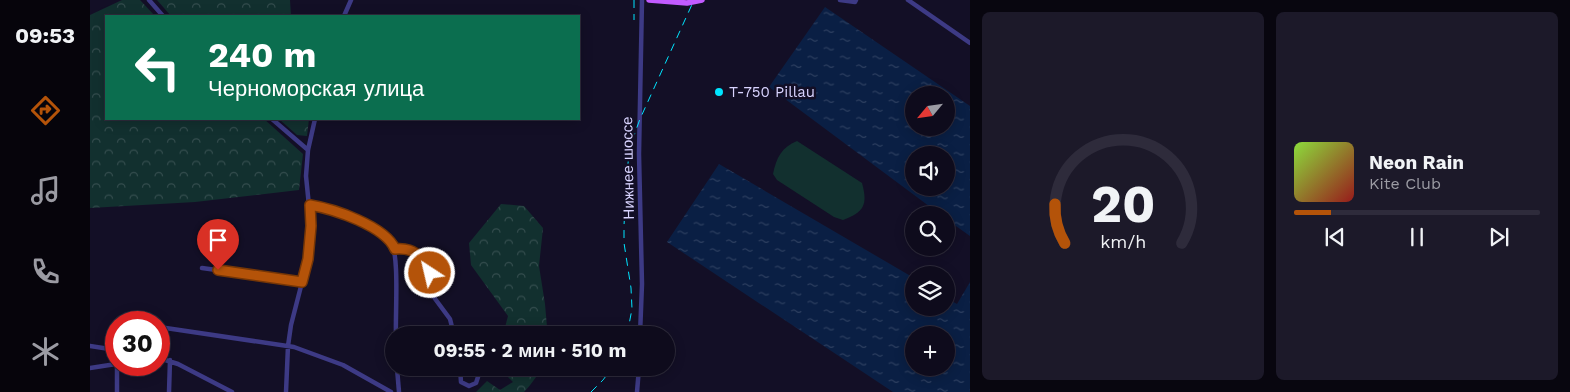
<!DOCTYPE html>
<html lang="ru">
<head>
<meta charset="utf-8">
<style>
	body { margin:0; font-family:"Work Sans",sans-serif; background:#1c1929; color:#f1f3f6; height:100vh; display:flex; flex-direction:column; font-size:19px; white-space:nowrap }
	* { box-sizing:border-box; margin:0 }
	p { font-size:16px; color:#9b9ba3 }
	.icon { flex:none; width:28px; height:28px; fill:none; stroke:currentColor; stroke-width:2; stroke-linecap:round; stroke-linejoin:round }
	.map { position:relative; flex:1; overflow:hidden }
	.drawer { display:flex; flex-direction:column; gap:12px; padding:12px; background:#08060f; width:600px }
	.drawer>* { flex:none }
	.guide { position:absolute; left:15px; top:15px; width:475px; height:105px; border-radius:0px; box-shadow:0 2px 12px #0003,0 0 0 1px #2e2b3b; background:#0b6e4f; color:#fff; overflow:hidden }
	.needle { width:32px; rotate:241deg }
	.fabs { position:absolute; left:815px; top:86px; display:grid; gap:10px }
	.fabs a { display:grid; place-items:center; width:50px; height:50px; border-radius:50%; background:#0e0b1c; box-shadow:0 2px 12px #0003,0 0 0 1px #2e2b3b; font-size:25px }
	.speed { position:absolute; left:15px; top:311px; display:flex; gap:10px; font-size:25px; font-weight:700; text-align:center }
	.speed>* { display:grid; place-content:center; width:65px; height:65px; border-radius:50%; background:#0e0b1c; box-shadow:0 2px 12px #0003,0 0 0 1px #2e2b3b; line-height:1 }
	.speed .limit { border:8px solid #d22; background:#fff; color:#111 }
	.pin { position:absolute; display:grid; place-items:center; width:42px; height:42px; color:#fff; margin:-51px -21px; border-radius:50% 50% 50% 0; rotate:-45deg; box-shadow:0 0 5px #0007 }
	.pin .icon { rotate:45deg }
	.me { position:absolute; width:55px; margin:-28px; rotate:325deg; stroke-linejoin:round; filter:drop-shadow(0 0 4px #0008) }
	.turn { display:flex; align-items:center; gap:18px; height:105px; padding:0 20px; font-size:22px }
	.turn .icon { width:65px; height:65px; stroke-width:2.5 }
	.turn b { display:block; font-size:35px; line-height:42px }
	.drawer .tile { flex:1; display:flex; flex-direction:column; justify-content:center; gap:8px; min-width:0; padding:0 18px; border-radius:8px; background:#1c1929 }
	.drawer .dial { align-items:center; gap:0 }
	.dial svg { height:130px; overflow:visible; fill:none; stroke:#2e2b3b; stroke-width:7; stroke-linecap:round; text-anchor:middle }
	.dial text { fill:#f1f3f6; stroke:none }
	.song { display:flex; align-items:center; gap:15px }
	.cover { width:60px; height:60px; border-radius:8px; background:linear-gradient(135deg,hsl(90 70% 55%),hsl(0 70% 35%)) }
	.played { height:5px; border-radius:2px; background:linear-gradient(90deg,#b45309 15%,#2e2b3b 15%) }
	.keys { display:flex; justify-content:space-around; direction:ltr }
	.drawer .tiles { flex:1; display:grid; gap:12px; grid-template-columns:repeat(2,1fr) }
	.trip { position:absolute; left:295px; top:326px; width:290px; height:50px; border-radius:25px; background:#0e0b1c; box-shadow:0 2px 12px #0003,0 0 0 1px #2e2b3b; font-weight:700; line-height:50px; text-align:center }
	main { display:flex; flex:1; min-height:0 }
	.tabs { display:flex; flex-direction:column; width:90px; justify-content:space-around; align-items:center; background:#06040b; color:#9b9ba3 }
	.tabs .icon { width:35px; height:35px }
	.tabs .current { color:#b45309 }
	.tabs b { font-size:22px; color:#f1f3f6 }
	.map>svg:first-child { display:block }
	.forest { fill:url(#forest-crowns) }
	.park { fill:#12302f }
	.water { fill:url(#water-ripples); fill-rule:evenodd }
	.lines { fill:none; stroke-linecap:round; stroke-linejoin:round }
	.minor { stroke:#3d3a85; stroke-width:4.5 }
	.major { stroke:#c25bff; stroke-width:5.5 }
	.rail { stroke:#00e5ff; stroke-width:1; stroke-dasharray:8 6; stroke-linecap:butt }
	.route-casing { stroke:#753606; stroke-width:12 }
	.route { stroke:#b45309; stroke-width:9 }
	.poi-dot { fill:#00e5ff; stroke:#130f26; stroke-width:2 }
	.labels { text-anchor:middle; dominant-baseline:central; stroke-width:5; stroke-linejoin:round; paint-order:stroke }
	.poi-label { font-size:15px; fill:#d9d4ff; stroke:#130f26; text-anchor:start }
	.street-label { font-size:15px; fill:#d9d4ff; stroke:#130f26 }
</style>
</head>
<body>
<main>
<nav class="tabs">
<b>09:53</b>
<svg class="icon current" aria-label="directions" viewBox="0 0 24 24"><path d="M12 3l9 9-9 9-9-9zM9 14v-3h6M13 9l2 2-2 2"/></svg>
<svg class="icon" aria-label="music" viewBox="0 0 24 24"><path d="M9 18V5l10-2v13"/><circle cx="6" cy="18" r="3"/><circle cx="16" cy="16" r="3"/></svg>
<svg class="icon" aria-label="phone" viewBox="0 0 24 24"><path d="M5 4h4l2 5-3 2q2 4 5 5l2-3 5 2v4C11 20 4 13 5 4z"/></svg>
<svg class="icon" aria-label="climate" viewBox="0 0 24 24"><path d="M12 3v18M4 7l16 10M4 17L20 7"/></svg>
</nav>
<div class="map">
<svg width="880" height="392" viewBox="0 0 880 392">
	<defs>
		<pattern id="forest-crowns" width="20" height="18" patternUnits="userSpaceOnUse" patternTransform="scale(1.25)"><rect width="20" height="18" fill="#12302f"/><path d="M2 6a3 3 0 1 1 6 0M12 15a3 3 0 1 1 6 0" fill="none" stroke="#344d4e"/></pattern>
		<pattern id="water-ripples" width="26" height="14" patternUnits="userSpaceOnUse" patternTransform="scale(1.25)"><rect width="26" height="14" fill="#0a1f44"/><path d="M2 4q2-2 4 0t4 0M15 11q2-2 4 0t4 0" fill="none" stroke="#2d3f60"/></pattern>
	</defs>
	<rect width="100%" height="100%" fill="#130f26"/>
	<!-- forest -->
	<path class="forest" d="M32 0H50L65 16H16V119H174L213 154 209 190 105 202 0 208V15Z
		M67 0H200L201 16H81Z
		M189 119H219L217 136 207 135Z
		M411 204 434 206 453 228 449 266 455 304 457 327 472 335H413L418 316 381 265 379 243Z
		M409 368H453C446 376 442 384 434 392H386L397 381 410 390 423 382Z"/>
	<!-- park -->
	<path class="park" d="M707 141 772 183C778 205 774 212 753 220L744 217 687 180 683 174C686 158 692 147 707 141Z"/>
	<!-- water -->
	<path class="water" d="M735 7 880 106V236L856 219V215H851L679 87ZM824 95H856V128H824ZM824 155H856V188H824Z
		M629 164 824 278V308H856V298L867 304 880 282V392H803L577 242ZM824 335H856V368H824Z"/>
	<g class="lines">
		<!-- minor -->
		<path class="minor" d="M59 0 73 16
			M750 0 765 2 766 0
			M818 0 880 43
			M254 16 261 0
			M182 119 218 150
			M220 205C235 208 249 214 263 219 276 224 291 229 300 240 310 252 305 315 306 335
			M305 249 314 248 328 254 337 263 340 273 343 296 360 319 364 335
			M112 268 212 282
			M23 327 26 326
			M69 327 204 347 253 365 301 392
			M550 335 552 284 549 154 552 0
			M0 346 26 350
			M69 358 88 364 142 392
			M27 365V392
			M0 368 26 364
			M307 368 309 392
			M370 368 371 382 379 386 386 383 388 377 385 371 378 368
			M79 392 80 360
			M196 392 198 346 201 325 218 259 221 226 216 176 218 150 225 119
			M547 392 549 368"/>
		<!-- major -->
		<path class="major" d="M559 0 597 3 612 0"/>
		<!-- rail -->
		<path class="rail" d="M544 0V20
			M537 335 542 309 541 288 534 243V225L539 149 550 119 604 0
			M501 392 513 380 522 368"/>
	</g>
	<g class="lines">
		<!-- route casing -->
		<g class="route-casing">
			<path id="route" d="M128 270 212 282 218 259 221 226 220 205C244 209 295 226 305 249 323 247 335 257 340 273"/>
		</g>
		<!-- route -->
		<use href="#route" class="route"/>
	</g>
	<!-- markers -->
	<circle class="poi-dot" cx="629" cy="92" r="5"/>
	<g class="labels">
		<!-- poi labels -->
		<g class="poi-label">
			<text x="639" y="92">T-750 Pillau</text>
		</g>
		<!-- street labels -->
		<g class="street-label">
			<text transform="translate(538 168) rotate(-91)">Нижнее шоссе</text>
		</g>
	</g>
</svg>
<div class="fabs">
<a><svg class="needle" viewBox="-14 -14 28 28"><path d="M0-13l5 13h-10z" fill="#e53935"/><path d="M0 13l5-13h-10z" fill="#9b9ba3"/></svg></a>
<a><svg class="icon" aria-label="sound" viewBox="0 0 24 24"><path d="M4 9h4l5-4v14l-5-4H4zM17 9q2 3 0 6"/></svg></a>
<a><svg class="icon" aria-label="search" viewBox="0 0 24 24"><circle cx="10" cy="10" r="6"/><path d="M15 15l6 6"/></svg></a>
<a><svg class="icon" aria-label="layers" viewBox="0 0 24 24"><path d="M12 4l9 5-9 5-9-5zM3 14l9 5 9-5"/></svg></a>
<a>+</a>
</div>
<div class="speed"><div class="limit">30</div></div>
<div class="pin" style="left:128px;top:270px;background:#d93025"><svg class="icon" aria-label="arrive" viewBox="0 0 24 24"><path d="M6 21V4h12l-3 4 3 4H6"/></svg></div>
<svg class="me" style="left:340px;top:273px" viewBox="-20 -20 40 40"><circle r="17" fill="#b45309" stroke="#fff" stroke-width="3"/><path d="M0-11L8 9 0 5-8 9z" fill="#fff"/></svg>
<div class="trip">09:55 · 2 мин · 510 m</div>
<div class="guide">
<div class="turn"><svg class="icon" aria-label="left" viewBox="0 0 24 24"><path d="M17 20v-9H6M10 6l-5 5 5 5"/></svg><div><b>240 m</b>Черноморская улица</div></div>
</div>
</div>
<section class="drawer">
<div class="tiles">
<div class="tile dial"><svg viewBox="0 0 100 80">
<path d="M14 69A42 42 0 1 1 86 69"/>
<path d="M14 69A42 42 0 0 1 8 45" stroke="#b45309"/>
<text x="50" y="56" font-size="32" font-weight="700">20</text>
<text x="50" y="72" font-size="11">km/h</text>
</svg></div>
<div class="tile">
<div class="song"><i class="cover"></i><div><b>Neon Rain</b><p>Kite Club</p></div></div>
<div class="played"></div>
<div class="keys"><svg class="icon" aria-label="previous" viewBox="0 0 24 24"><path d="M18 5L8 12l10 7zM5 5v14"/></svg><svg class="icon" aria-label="pause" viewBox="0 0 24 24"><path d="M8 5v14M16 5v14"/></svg><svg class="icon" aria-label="next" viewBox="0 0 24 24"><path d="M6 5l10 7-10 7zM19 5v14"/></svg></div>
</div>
</div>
</section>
</main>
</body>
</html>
